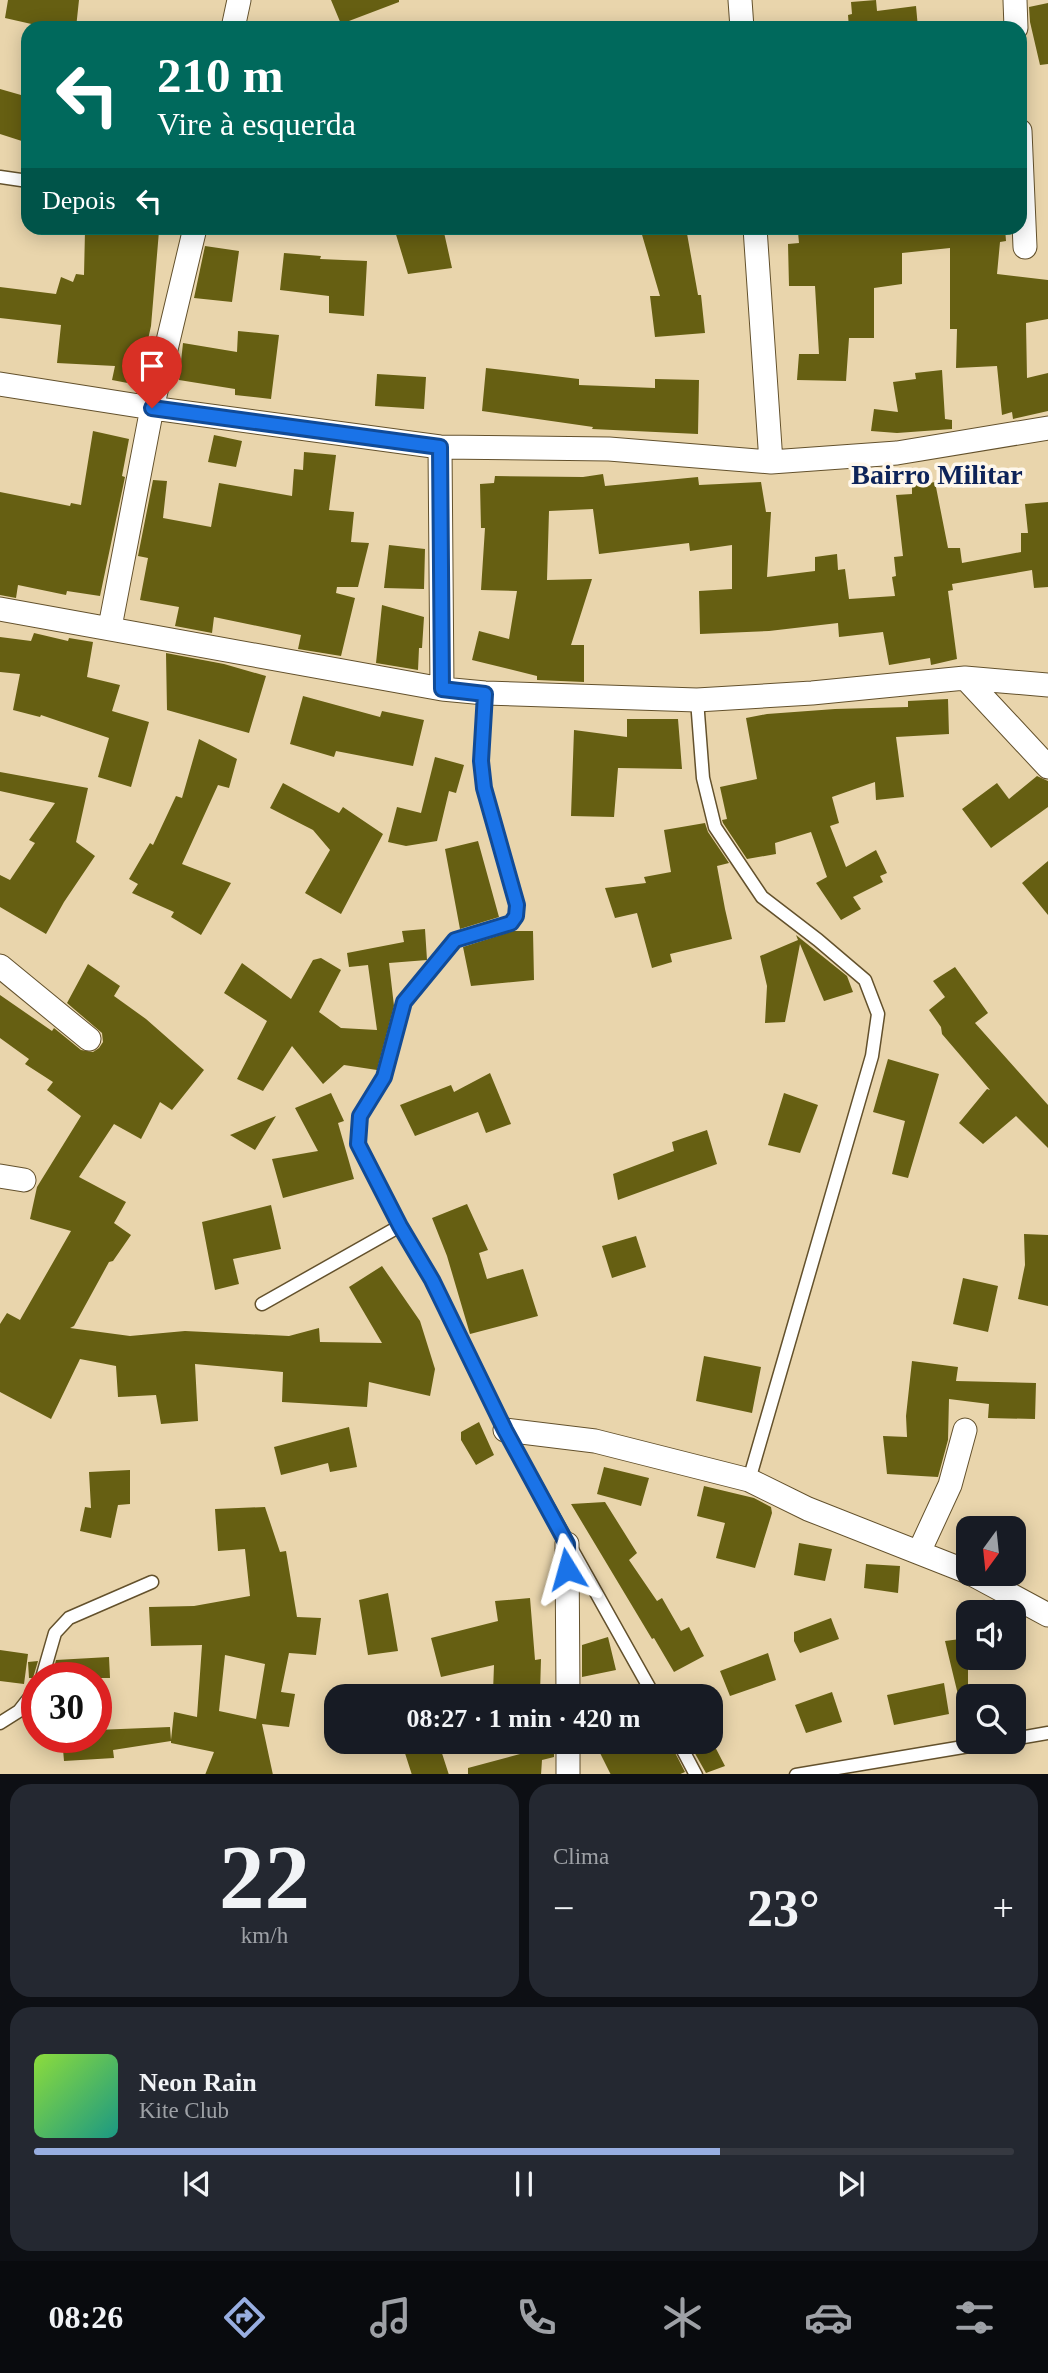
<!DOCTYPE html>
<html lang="pt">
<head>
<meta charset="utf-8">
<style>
	body { margin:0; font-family:"Times New Roman",serif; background:#242831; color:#f1f3f6; height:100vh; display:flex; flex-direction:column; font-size:26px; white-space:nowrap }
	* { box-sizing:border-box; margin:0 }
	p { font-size:23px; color:#9ea1a6 }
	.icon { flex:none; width:38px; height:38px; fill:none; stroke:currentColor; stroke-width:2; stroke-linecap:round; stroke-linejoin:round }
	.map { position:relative; height:1774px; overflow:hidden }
	.side { display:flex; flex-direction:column; gap:10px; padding:10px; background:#0d0f14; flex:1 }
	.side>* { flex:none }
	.guide { position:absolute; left:21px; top:21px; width:1006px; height:214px; border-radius:21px; box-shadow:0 4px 18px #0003; background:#00695c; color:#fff; overflow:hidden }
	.needle { width:46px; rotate:195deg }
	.fabs { position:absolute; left:956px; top:1516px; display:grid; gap:14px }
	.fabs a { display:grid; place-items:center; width:70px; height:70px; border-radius:14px; background:#171b24; box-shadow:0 4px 18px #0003; font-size:35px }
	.speed { position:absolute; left:21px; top:1662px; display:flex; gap:14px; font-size:35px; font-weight:700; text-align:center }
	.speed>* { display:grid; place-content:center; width:91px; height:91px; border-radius:50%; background:#171b24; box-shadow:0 4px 18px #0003; line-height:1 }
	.speed .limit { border:10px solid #d22; background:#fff; color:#111 }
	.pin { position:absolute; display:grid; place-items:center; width:60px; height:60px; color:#fff; margin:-72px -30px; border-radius:50% 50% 50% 0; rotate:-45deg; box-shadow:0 0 7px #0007 }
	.pin .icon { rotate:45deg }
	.me { position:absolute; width:77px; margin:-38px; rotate:352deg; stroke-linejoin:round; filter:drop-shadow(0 0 5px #0008) }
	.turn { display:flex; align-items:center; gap:24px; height:147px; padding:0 21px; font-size:32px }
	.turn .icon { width:91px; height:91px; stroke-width:2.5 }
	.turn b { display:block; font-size:49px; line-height:60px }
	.then { display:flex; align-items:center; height:66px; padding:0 21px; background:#0003; gap:14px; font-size:26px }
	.big { font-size:52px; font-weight:600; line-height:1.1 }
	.side .tile { flex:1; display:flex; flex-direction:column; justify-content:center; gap:10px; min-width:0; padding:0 24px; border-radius:21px; background:#242831 }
	.side .dial { align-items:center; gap:0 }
	.dial b { font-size:91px; line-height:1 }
	.song { display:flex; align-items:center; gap:21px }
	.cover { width:84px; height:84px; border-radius:10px; background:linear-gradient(135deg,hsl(90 70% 55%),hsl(170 70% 35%)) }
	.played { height:7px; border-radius:4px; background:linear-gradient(90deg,#98aee1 70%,#363941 70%) }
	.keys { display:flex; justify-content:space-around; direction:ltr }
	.heat { display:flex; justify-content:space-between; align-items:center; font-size:38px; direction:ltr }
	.side .tiles { flex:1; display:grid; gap:10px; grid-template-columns:1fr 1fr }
	.tile:last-child { grid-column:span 2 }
	.trip { position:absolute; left:324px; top:1684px; width:399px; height:70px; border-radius:21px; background:#171b24; box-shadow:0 4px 18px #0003; font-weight:600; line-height:70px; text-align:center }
	.tabs { display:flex; height:112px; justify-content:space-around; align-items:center; background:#090b0e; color:#9ea1a6 }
	.tabs .icon { width:49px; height:49px }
	.tabs .on { color:#98aee1 }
	.tabs b { font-size:32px; color:#f1f3f6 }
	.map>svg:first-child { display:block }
	.building { fill:#665f12; fill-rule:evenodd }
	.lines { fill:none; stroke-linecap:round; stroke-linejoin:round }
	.service-casing { stroke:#63512c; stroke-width:15 }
	.minor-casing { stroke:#63512c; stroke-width:25 }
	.service { stroke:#fff; stroke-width:12 }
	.minor { stroke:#fff; stroke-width:23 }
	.route-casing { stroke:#114b97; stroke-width:18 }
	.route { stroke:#1a73e8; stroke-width:12 }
	.labels { text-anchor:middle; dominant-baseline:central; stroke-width:7; stroke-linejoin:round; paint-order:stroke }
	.district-label { font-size:28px; font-weight:bold; fill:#0e2459; stroke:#fef7eb }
</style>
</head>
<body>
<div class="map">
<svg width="1048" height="1775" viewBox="0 0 1048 1775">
	<rect width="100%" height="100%" fill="#e9d5ac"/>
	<!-- building -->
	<path class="building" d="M8 0H79L76 28H49L5 18Z
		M331 0H399V2L341 24Z
		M876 0 877 11 916 6 918 28H849L848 15 852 14 851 2Z
		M1048 3V64L1040 65 1030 22 1029 7Z
		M0 89 28 97V143L0 134Z
		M394 228H443L452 268 408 274Z
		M640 228H686L698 295H701L705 333 655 337 650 296H660Z
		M865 228H1005L1006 241 1000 242 997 274 1048 280V319L1026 323 1027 378 1048 373V411L1013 419 1012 412 1002 415 997 366 956 368 957 329H950V248L902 253V284L874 288V338H849L846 381 797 380 799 354H819L815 286H789L788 244 799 243 798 232Z
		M130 230 159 231 151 326 138 385 112 380 115 366 57 363 61 325 0 318V287L56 294 61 277 73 282 76 274 84 275 85 231Z
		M205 246 239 251 232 302 194 298Z
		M284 253 321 256 320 259 367 261 364 316 329 313V296L280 290Z
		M238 331 279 335 271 399 235 395V389L179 380 183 343 237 352Z
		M486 368 579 379V385L655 388V379L699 380 698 434 592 429 593 427 482 411Z
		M942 370 945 419 952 420V429L897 433 871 431 874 409 898 412 893 382 916 379 915 373Z
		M377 374 426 377 424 409 375 406Z
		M93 431 129 439 122 476 125 477 100 596 67 591 66 595 18 585 16 598 0 595V492L70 506 71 503 81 505Z
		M214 435 242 441 236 467 208 462Z
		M304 452 336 455 329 510 354 512 351 542 369 543 358 587H337L336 593 355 598 341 656 298 649 301 635 214 617 212 633 175 626 179 607 140 600 148 558 138 556 153 480 167 481 163 518 211 527 219 483 292 496 294 469 303 470Z
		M603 474 605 486 698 477 699 485 761 482 766 512H771L767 577 815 571V557L837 554 838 570 845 569 849 599 895 596 892 577 896 576 894 557 903 556 896 495 912 494V486L935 482 948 548H960L962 563 1021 552V533H1028L1025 504 1048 502V587L1034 588 1032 570 952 584 953 590 948 591 957 659 931 665 930 658 889 665 883 632 839 637 838 623 769 631 700 634 699 591 732 589V545L690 551 689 543 599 554 593 509 549 511 547 580 592 579 571 645H584V682L537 680V676L472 660 479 631 509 639 517 591 481 590 485 528H481L480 484 494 483 495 476 583 477Z
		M389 545 425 549 424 589 384 588Z
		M382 605 424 617 422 648H419L418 670 376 663Z
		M34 633 68 641 69 638 93 642 87 677 120 685 112 711 149 722 131 787 98 777 109 738 41 715 40 717 13 710 20 674 0 672V637L31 641Z
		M166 653 224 664 266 676 249 733 167 710Z
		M303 696 380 717 382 711 424 720 413 766 336 751 334 757 290 744Z
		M948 699 949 734 896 737 904 797 876 800 875 782 832 797 839 823 830 826 846 867 876 850 887 873 880 876 883 882 853 897 861 909 841 920 816 883 827 877 811 832 775 843 776 854 747 859 723 823 722 820 727 819 720 787 757 779 746 718 767 714 835 709 908 707V701Z
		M627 719H678L682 769 618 768 614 817 571 816 574 730 627 737Z
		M199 739 237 759 229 788 218 785 182 864 231 883 201 935 171 917 174 912 132 893 138 884 129 879 150 843 153 845 176 796 182 798Z
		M435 757 464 765 456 793 449 791 437 841 406 846 388 842 397 807 421 813Z
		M0 772 88 788 76 842 95 856 64 902 46 934 0 907V875L10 880 35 843 29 840 55 803 0 791Z
		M1037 776 1048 781V807L991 848 962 809 997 783 1009 799Z
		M283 783 339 813 343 807 383 834 341 914 305 893 330 850 313 830 270 808Z
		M705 823 708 832 729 863 717 866 725 909 732 939 670 954 672 962 652 968 637 913 615 918 605 888 646 883 644 877 671 872 664 830Z
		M478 841 499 917 460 929 445 849Z
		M1048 861V915L1022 883Z
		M425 929 427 960 389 963 394 1006 377 1070 344 1065 323 1084 292 1046 263 1091 237 1079 267 1021 224 993 242 963 291 999 313 960 321 958 341 970 319 1012 341 1028 377 1030 368 965 349 967 347 953 404 942 402 931Z
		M513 931H533L534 980 471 986 463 947Z
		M796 935 847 976 853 992 824 1001 800 944 785 1022 765 1023 767 986 760 956 798 940Z
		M88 964 120 986 114 996 146 1019 204 1070 172 1110 160 1102 141 1139 114 1124 79 1177 126 1202 114 1223 131 1235 113 1261 109 1262 74 1326 70 1328 130 1336 185 1331 289 1336 319 1328 320 1342 382 1343 349 1287 382 1266 420 1321 435 1369 430 1396 369 1382 367 1407 282 1402 283 1372 195 1364 198 1421 161 1424 156 1395 118 1397 116 1366 80 1359 51 1419 0 1392V1324L7 1313 20 1320 71 1231 30 1219 37 1187 81 1116 47 1090 53 1082 25 1064 29 1059 0 1038V995L52 1031 54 1028 81 1050 93 1052 99 1048 103 1042 102 1033 67 1003Z
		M955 967 988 1013 975 1023 1048 1105V1148L1016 1116 983 1144 959 1123 987 1089 990 1090 942 1034 941 1027 929 1010 945 997 933 981Z
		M888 1059 939 1074 908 1178 892 1174 905 1121 873 1112Z
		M490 1073 511 1124 486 1133 478 1112 415 1136 400 1105 451 1085 454 1092Z
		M331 1093 344 1121 338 1123 354 1179 283 1198 272 1159 318 1151 295 1108Z
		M784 1093 818 1105 800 1153 768 1145Z
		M276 1116 255 1150 230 1135Z
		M707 1130 717 1164 618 1200 613 1174 674 1151 672 1142Z
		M467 1204 488 1250 479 1253 487 1279 523 1269 538 1316 470 1334 447 1256 432 1218Z
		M271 1205 281 1249 233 1259 239 1284 215 1290 202 1222Z
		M1024 1234 1048 1235V1306L1018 1299 1025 1265Z
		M636 1236 646 1267 612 1278 602 1246Z
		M963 1278 998 1286 988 1332 953 1324Z
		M704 1356 761 1367 752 1413 696 1401Z
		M912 1361 958 1367 956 1381 1036 1383 1035 1419 988 1418 989 1404 949 1399 948 1440 938 1477 887 1474 883 1436 907 1437 906 1416Z
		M479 1422 494 1455 476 1465 461 1440V1432Z
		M349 1427 357 1467 330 1472 328 1463 281 1475 274 1447Z
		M604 1467 649 1478 641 1506 597 1494Z
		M130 1470V1504L118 1505 111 1538 80 1531 85 1507 91 1508 89 1472Z
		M704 1486 754 1498 771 1507 772 1513 755 1568 716 1558 725 1523 697 1516Z
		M605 1502 637 1553 629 1560 657 1601 662 1598 681 1631 689 1627 704 1656 674 1672 654 1638 652 1639 571 1504Z
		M265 1507 280 1552 286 1551 297 1617 321 1618 316 1655 289 1653 281 1692 295 1694 289 1727 262 1724 273 1775H205L214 1752 171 1743V1741L113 1750 114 1758 64 1761 62 1738H96V1730L170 1727 171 1740 174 1712 197 1717 202 1645 151 1646 149 1607 194 1606 250 1596 245 1549 218 1551 215 1509ZM225 1655 265 1664 256 1719 219 1711Z
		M799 1543 832 1549 825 1581 794 1575Z
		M866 1564 900 1566 898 1593 864 1588Z
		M388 1593 398 1651 368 1655 359 1600Z
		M530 1598 535 1660 541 1659 540 1693 493 1692 494 1665 441 1677 431 1638 498 1621 495 1601Z
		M831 1618 839 1639 800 1653 794 1641V1632Z
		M608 1637 616 1670 582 1677V1645Z
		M968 1638V1702L960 1703 945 1641Z
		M0 1650 28 1654 24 1684 0 1681Z
		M768 1653 776 1680 730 1696 720 1671Z
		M109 1657 110 1678H51L56 1660Z
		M38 1661 33 1678H29L28 1662Z
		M944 1683 949 1714 894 1725 887 1695Z
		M832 1692 842 1722 806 1733 795 1705Z
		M420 1741H438L449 1775H412L403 1747Z
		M519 1741H554V1757L542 1760 541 1775H468V1768L520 1754Z
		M594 1741H669L685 1772 678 1775H611Z
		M688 1741H712L725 1766 706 1773Z"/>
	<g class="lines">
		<!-- service casing -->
		<g class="service-casing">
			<path id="service" d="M0 177 28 181
				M485 693 481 761 484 788 517 905 516 916 511 923 455 940 404 1002 384 1077 360 1116 358 1144 400 1226 432 1280 505 1430 654 1696
				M697 700 703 778 715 827 762 897 818 940 865 980 878 1014 872 1056 749 1480
				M262 1304 400 1226
				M42 1678 55 1633 69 1618 152 1582
				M0 1723 19 1711 37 1688
				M1013 1739 1048 1733
				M678 1741 696 1775
				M796 1775 999 1741"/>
		</g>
		<!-- minor casing -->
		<g class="minor-casing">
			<path id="minor" d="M740 0 742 28
				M1015 0 1016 28
				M233 28 239 0
				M1020 131 1025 247
				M755 228 771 462
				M0 384 152 408 440 447 609 449 771 462 897 453 1048 428
				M440 447 442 689
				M0 609 442 689 485 693 697 700 812 693 965 678 1048 685
				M110 627 152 408 195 228
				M965 678 1048 767
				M0 966 89 1039
				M0 1176 24 1180
				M505 1430 595 1441 749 1480 808 1509 968 1572
				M567 1544 568 1696
				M919 1552 950 1485 965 1430
				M970 1573 1048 1615
				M568 1741V1775"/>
		</g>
		<!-- service -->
		<use href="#service" class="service"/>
		<!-- minor -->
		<use href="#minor" class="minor"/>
	</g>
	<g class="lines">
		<!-- route casing -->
		<g class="route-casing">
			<path id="route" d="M152 408 440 447 442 689 485 694 481 761 484 788 517 905 516 916 511 923 455 940 404 1002 384 1077 360 1116 358 1144 400 1226 432 1280 505 1430 567 1544V1569"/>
		</g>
		<!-- route -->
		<use href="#route" class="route"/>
	</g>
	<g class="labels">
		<!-- district labels -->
		<g class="district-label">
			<text x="937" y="474">Bairro Militar</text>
		</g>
	</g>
</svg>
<div class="fabs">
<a><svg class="needle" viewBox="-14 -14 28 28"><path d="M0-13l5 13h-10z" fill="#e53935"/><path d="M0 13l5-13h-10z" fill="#9ea1a6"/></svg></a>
<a><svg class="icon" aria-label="sound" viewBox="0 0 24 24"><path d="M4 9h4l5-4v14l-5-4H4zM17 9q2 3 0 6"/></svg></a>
<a><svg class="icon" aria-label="search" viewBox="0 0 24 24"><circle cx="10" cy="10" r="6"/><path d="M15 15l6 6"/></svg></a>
</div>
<div class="speed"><div class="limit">30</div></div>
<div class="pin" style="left:152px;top:408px;background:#d93025"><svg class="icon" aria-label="arrive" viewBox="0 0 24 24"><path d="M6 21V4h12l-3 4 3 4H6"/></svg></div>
<svg class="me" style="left:567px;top:1569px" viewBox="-20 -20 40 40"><path d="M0-17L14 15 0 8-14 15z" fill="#1a73e8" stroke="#fff" stroke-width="4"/></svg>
<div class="trip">08:27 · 1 min · 420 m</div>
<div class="guide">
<div class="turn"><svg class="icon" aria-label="left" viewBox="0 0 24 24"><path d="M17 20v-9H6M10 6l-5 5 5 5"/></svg><div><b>210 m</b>Vire à esquerda</div></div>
<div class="then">Depois<svg class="icon" aria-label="left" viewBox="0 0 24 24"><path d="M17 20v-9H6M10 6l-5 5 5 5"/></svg></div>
</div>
</div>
<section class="side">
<div class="tiles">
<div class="tile dial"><b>22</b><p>km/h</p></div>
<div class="tile"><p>Clima</p>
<div class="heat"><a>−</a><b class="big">23°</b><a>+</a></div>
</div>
<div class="tile">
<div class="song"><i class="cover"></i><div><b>Neon Rain</b><p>Kite Club</p></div></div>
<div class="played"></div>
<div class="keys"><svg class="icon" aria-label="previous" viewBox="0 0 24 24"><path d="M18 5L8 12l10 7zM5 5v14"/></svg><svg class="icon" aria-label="pause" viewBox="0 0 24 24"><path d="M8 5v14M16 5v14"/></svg><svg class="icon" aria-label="next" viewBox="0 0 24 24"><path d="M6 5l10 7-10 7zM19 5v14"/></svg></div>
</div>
</div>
</section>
<nav class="tabs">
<b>08:26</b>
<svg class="icon on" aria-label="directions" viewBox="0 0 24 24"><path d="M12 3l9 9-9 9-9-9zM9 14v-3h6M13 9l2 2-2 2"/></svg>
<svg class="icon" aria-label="music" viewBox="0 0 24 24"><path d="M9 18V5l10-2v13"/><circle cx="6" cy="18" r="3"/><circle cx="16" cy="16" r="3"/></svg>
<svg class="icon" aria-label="phone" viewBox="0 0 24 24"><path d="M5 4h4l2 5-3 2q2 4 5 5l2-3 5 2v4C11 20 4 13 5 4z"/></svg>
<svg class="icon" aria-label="climate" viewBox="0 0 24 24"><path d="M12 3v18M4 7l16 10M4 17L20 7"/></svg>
<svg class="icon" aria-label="car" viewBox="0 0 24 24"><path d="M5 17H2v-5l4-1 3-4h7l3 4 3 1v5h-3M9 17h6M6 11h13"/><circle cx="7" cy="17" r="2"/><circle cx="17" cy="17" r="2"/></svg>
<svg class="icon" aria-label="filters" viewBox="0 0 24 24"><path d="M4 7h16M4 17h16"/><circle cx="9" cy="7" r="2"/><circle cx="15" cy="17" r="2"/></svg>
</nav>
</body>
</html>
